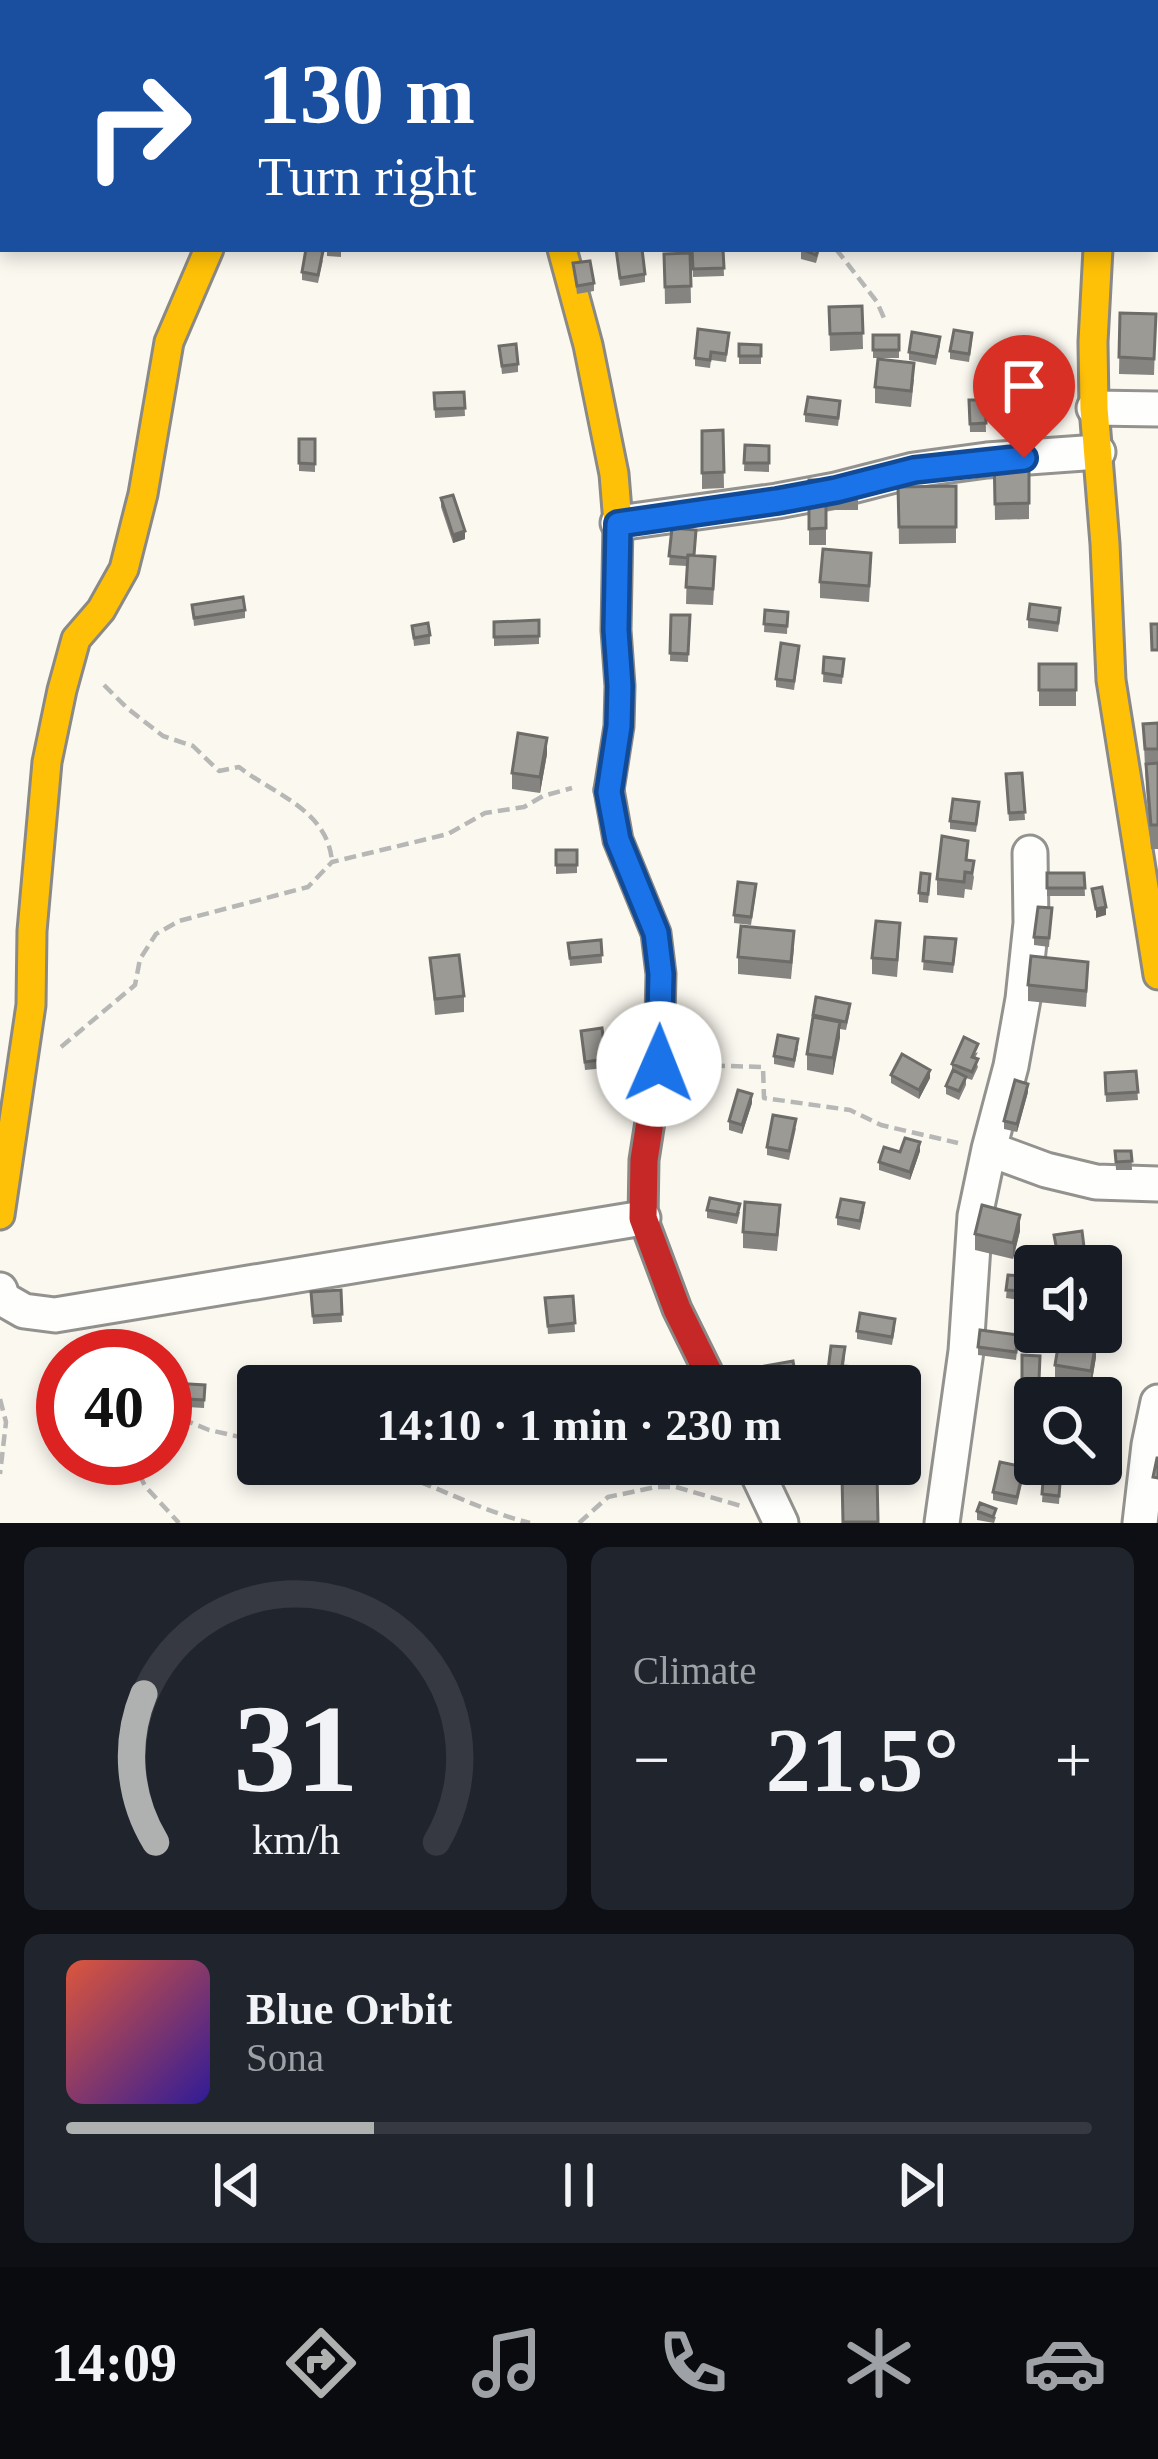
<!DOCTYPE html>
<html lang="en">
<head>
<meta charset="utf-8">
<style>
	body { margin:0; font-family:Georgia,serif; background:#20242c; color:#f1f3f6; height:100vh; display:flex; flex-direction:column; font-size:45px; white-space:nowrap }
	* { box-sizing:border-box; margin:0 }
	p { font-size:39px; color:#9ea1a6 }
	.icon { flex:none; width:66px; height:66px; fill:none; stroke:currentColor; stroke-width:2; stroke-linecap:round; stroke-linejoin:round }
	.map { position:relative; height:1523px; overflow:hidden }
	.side { display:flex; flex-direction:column; gap:24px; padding:24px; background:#0d0f14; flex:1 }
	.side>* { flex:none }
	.hud { position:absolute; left:0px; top:0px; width:1158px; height:252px; box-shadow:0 6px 18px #0003; background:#1a4fa0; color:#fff; overflow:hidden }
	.buttons { position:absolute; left:1014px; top:1245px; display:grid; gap:24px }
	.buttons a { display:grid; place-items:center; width:108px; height:108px; border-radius:12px; background:#171b24; box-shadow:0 6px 18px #0003; font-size:60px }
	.speed { position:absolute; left:36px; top:1329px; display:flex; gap:24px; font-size:60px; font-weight:700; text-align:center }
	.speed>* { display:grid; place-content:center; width:156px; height:156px; border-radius:50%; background:#171b24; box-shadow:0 6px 18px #0003; line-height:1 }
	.speed .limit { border:18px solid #d22; background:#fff; color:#111 }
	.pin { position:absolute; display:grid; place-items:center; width:102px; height:102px; color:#fff; margin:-123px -51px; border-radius:50% 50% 50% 0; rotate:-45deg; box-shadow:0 0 12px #0007 }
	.pin .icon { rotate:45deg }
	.me { position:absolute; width:132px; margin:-66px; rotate:1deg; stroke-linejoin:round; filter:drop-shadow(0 0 9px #0008) }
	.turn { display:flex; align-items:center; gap:42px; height:252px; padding:0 60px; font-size:54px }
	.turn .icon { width:156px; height:156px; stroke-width:2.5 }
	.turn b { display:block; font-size:84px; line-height:102px }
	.big { font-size:90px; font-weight:700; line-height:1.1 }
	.side .card { flex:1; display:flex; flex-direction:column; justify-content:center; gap:18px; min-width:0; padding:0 42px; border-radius:18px; background:#20242c }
	.side .dial { align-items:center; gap:0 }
	.dial svg { height:312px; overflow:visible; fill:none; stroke:#363941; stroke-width:7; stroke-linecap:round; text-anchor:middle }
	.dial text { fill:#f1f3f6; stroke:none }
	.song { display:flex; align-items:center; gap:36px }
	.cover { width:144px; height:144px; border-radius:18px; background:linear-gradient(135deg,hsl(10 70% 55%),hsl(250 70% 35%)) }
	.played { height:12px; border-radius:6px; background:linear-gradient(90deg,#afb0b0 30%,#363941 30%) }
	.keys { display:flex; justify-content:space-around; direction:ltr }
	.heat { display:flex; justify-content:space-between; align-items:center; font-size:66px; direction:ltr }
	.side .tiles { flex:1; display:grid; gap:24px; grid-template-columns:1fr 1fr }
	.card:last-child { grid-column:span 2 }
	.trip { position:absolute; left:237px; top:1365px; width:684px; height:120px; border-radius:12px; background:#171b24; box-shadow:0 6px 18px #0003; font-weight:700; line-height:120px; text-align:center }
	.tabs { display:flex; height:192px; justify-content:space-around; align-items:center; background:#090b0e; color:#9ea1a6 }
	.tabs .icon { width:84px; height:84px }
	.tabs .on { color:#afb0b0 }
	.tabs b { font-size:54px; color:#f1f3f6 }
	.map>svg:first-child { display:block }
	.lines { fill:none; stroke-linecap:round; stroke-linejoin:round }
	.street-casing { stroke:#93928e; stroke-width:39 }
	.slow-casing { stroke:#8a8985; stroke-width:33 }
	.jam-casing { stroke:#8a8985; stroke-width:33 }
	.path { stroke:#b7b7b5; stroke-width:4.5; stroke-dasharray:12 6; stroke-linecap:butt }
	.street { stroke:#fefefd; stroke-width:33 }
	.slow { stroke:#ffc107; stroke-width:27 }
	.jam { stroke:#c62828; stroke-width:27 }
	.wall { fill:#868480 }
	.shaded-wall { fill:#6d6c68 }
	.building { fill:#9c9a95; stroke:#6d6c68; stroke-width:3 }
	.route-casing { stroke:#114b97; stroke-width:30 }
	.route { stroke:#1a73e8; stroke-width:21 }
</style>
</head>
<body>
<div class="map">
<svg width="1158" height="1523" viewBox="0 0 1158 1523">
	<rect width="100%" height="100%" fill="#faf8ef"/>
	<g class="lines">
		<!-- street casing -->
		<g class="street-casing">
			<path id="street" d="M471 0 473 3
				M296 3 297 0
				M1155 181H1158
				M1094 408 1158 409
				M618 523 777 501 836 490 914 470 987 460 1098 452
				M989 1149 1046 1170 1096 1182 1158 1184
				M0 1290 3 1299 24 1311 55 1315 643 1218
				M753 1464 781 1523
				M942 1523 966 1351 975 1216 989 1149 1011 1066 1023 999 1031 923 1030 853
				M1140 1523 1149 1445 1158 1402"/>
		</g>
		<!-- slow casing -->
		<g class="slow-casing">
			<path id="slow" d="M562 249 588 345 614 474 618 523 616 630 620 686 619 726 609 790
				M1098 249 1093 342 1094 408 1105 544 1111 680 1158 975
				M0 1215 31 1005 32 931 47 762 62 690 76 639 101 610 124 569 143 494 169 342 209 249"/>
		</g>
		<!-- jam casing -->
		<g class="jam-casing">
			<path id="jam" d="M609 790 618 840 656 933 661 974 659 1064 644 1160 643 1218 677 1309 715 1386"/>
		</g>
		<!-- path -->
		<path class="path" d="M1143 3 1144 0
			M836 249 877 302 884 318
			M104 685 127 708 163 736 193 746 219 771 239 767C275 795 328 810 332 862
			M61 1047 135 985 140 959 156 934 179 921 308 887 332 862 448 834 485 813 524 807 543 796 572 788
			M695 1065 763 1067 764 1098 850 1110 881 1125 958 1143
			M83 1341 94 1356
			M0 1399 6 1422 0 1474
			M165 1412 209 1430 258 1441
			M131 1458 145 1486 179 1523
			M369 1464C426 1480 474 1509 530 1523
			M579 1523 608 1497 656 1487H676L741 1506"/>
		<!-- street -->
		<use href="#street" class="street"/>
		<!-- slow -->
		<use href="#slow" class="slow"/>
		<!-- jam -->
		<use href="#jam" class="jam"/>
	</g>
	<!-- wall -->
	<path class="wall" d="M565 0H597V2H565Z
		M1153 0H1158V14L1155 13Z
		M327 249H341V257L327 256Z
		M616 249 645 274V282L620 286Z
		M692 249H723L724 276 693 277Z
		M801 249H820L816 263 801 259Z
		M690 253 691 303 665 304 664 254Z
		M323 260 318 283 302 280V272Z
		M573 263 594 283V291L577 294Z
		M862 306 863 349 830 351 829 307Z
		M1120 313 1156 314 1154 375 1119 374Z
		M873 335H899V358H873Z
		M729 341 726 362 711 360 710 368 695 366V358Z
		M972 341 969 362 950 359V351Z
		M739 344 761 345V364H739Z
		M940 345 936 365 909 360V352Z
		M499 346 518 364V372L502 374Z
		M914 379 911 407 875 403V387Z
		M464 392 465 416 435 418 434 393Z
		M969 400H985L986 432H970Z
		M840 410 838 426 805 422V414Z
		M723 430 724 488 702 489V431Z
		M299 439H315V472L299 471Z
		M745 445 769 446V472L744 471Z
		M994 449H1029V519L995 520Z
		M809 480H858V510H826V545H809Z
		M956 486V543L899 544 898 487Z
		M441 498 465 539 453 543 441 507Z
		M672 528 695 555 715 573 713 605 686 604 687 566 669 565Z
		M871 569 869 602 820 598V582Z
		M192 605 245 610V618L194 626Z
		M765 610 788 612 787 634 764 632Z
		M671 615H690L688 662 670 661Z
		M1060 616 1058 632 1028 628V619Z
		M539 620V644L494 646V622Z
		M412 626 430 635V644L414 646Z
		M799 654 794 690 776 687V679Z
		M824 657 844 659 842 684 823 682Z
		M1039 664H1076V706H1039Z
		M1158 723V849H1151L1146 788 1143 724Z
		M547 754 540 793 512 789V773Z
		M1022 773 1025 820 1009 821 1006 774Z
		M979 811 976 832 950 829V821Z
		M556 850H577V873L556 874Z
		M968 860 974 877 972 890 965 889 964 898 937 895V879Z
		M1047 873H1084L1085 896H1047Z
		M930 882 928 903 919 902V893Z
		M756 892 751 925 734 923V915Z
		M1052 908 1049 947 1034 945V937Z
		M925 937 956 948 953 973 923 970Z
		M900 939 897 977 872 974V958Z
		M601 940 602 963 570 966 568 943Z
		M794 948 791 979 738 974V957Z
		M430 958 464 996V1012L435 1015Z
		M1088 978 1086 1007 1028 1001V985Z
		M850 1012 846 1030 840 1029 833 1075 807 1070V1054L813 1015Z
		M581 1031 606 1059V1068L585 1070Z
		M798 1048 794 1068 774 1064V1056Z
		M978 1052 975 1058 978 1067 972 1080 966 1078V1085L959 1100 946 1094V1086L952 1072V1064Z
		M1136 1071 1138 1100 1106 1102 1105 1073Z
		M891 1075 930 1078 919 1099 891 1083Z
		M1028 1092 1017 1132 1004 1129V1121Z
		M752 1103 742 1134 729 1130V1121Z
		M796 1128 789 1160 767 1155V1147Z
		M920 1151 910 1180 879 1170V1162L900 1152Z
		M1115 1151H1131L1132 1170H1116Z
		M707 1210 740 1212 737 1224 707 1218Z
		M864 1211 860 1230 837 1225V1217Z
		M780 1221 777 1251 743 1248V1232Z
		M1020 1231 1013 1259 975 1250V1234Z
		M1054 1235 1084 1247V1256L1057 1260Z
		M1008 1275 1022 1276 1020 1300 1006 1298Z
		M341 1290 342 1322 313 1324 311 1292Z
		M573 1296 575 1332 548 1334 545 1298Z
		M895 1328 892 1345 857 1339V1331Z
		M1085 1339 1096 1357 1091 1387 1055 1382V1365Z
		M1018 1343 1016 1360 978 1355V1347Z
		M1022 1355 1040 1356 1039 1388H1022Z
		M845 1356 844 1366 856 1376 854 1386H827V1378Z
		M754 1368 796 1379V1386H756Z
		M171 1383 205 1385 204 1408 170 1406Z
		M1044 1469 1061 1470 1059 1504 1042 1502Z
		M1024 1475 1017 1505 993 1500V1492Z
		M977 1511 996 1517 994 1523 977 1520Z"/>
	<!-- shaded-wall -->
	<path class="shaded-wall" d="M465 531V539L453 543V535Z
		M547 738V754L540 793V777Z
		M1106 907V915L1096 918V909Z
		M840 1022V1038L833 1075V1058Z
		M930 1070V1078L919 1099V1090Z
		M1028 1084V1092L1017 1132V1124Z
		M752 1094V1103L742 1134V1125Z
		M920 1142V1151L910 1180V1172Z
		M1020 1215V1231L1013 1259V1243Z
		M1096 1341V1357L1091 1387V1371Z"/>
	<!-- building -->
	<path class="building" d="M715 0H732L741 1V3H714Z
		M1155 84 1158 85 1157 125H1155Z
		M306 249 323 251 318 275 302 272Z
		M616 249H642L645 274 620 278Z
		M692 249H723L724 268 693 269Z
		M801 249H818L816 255Z
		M690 253 691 286 665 287 664 254Z
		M590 261 594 283 577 286 573 263Z
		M862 306 863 333 830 334 829 307Z
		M1120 313 1156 314 1154 359 1119 357Z
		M698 329 729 333 726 354 711 352 710 360 695 358Z
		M954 330 972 333 969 354 950 351Z
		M912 332 940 337 936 357 909 352Z
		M873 335H899V350H873Z
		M516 344 518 364 502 366 499 346Z
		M739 344 761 345V356H739Z
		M878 359 914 363 911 391 875 387Z
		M464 392 465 408 435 409 434 393Z
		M808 397 840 401 838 418 805 414Z
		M969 400H985L986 423 970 424Z
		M723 430 724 472 702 473V431Z
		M299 439H315V464L299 463Z
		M745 445 769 446V463H744Z
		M994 449H1029V503L995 504Z
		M809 480H858V493H826V528L809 529Z
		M956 486V527H899L898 487Z
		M453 495 465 531 453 535 441 498Z
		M672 528 696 530 694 555H688L687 558 669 556Z
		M823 549 871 553 869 586 820 582Z
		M688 555 715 557 713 589 686 587Z
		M243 597 245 610 194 618 192 605Z
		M1030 604 1060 608 1058 623 1028 619Z
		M765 610 788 612 787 626 764 624Z
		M671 615H690L688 654 670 653Z
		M539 620V636L494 637V622Z
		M428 623 430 635 414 638 412 626Z
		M1151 624H1158V650H1152Z
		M781 643 799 646 794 681 776 679Z
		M824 657 844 659 842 676 823 673Z
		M1039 664H1076V690H1039Z
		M1158 723V749H1145L1143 724Z
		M518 733 547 738 540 777 512 773Z
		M1158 763V825H1151L1146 764Z
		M1022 773 1025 812 1009 813 1006 774Z
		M953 799 979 802 976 824 950 821Z
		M942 836 968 841 966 860 974 861 972 873 965 872 964 882 937 879Z
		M556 850H577V865H556Z
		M921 873 930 874 928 894 919 893Z
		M1047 873H1084L1085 888H1047Z
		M738 882 756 884 751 917 734 915Z
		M1102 887 1106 907 1096 909 1092 889Z
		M1038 907 1052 908 1049 938 1034 937Z
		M876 921 900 923 897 960 872 958Z
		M741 926 794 931 791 962 738 957Z
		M925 937 956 939 953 964 923 961Z
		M601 940 602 955 570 958 568 943Z
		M459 955 464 996 435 999 430 958Z
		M1031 956 1088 962 1086 991 1028 985Z
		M816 997 850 1004 846 1022 813 1015Z
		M813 1017 840 1022 833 1058 807 1054Z
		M602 1028 606 1059 585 1062 581 1031Z
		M778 1035 798 1039 794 1060 774 1056Z
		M964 1037 978 1044 972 1057 978 1059 972 1072 952 1064Z
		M902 1054 930 1070 919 1090 891 1075Z
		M953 1070 966 1077 959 1091 946 1086Z
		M1136 1071 1138 1092 1106 1094 1105 1073Z
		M1015 1080 1028 1084 1017 1124 1004 1121Z
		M738 1090 752 1094 742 1125 729 1121Z
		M773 1115 796 1119 789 1151 767 1147Z
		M905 1138 920 1142 910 1172 879 1162 884 1147 900 1152Z
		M1115 1151H1131L1132 1161 1116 1162Z
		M710 1198 740 1204 737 1215 707 1210Z
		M841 1199 864 1203 860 1221 837 1217Z
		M745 1202 780 1205 777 1235 743 1232Z
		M982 1205 1020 1215 1013 1243 975 1234Z
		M1082 1231 1084 1247 1057 1251 1054 1235Z
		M1008 1275 1022 1276 1020 1291 1006 1290Z
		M341 1290 342 1314 313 1316 311 1292Z
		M573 1296 575 1323 548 1326 545 1298Z
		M860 1313 895 1319 892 1337 857 1331Z
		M980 1330 1018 1335 1016 1352 978 1347Z
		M1060 1332H1085V1337L1060 1336Z
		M1060 1335 1096 1341 1091 1371 1055 1365Z
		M831 1346 845 1347 842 1366 856 1367 854 1382 827 1378Z
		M1022 1355 1040 1356 1039 1380H1022Z
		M793 1361 796 1379 758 1386 754 1368Z
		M171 1383 205 1385 204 1400 170 1398Z
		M1157 1458H1158V1478L1153 1477Z
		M1000 1462 1024 1467 1017 1497 993 1492Z
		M1044 1469 1061 1470 1059 1496 1042 1494Z
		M842 1475H877L878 1522H843Z
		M980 1503 996 1509 993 1517 977 1511Z"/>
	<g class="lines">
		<!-- route casing -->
		<g class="route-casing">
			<path id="route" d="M659 1064 661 974 656 933 618 840 609 792 619 726 620 686 616 630 618 524 777 501 836 490 914 470 1024 458"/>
		</g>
		<!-- route -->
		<use href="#route" class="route"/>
	</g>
</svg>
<div class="buttons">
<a><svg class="icon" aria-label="sound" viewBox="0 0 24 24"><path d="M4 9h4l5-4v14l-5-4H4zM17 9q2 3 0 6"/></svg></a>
<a><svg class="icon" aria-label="search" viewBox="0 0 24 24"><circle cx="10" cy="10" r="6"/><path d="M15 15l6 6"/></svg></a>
</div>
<div class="speed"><div class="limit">40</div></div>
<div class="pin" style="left:1024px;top:458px;background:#d93025"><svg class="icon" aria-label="arrive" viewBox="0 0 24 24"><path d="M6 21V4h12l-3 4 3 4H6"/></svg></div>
<svg class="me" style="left:659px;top:1064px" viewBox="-20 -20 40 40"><circle r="19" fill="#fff"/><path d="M0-13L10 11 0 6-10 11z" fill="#1a73e8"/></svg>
<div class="trip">14:10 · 1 min · 230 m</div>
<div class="hud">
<div class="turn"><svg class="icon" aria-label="right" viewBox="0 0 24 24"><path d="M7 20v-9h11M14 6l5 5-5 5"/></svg><div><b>130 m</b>Turn right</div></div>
</div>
</div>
<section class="side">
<div class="tiles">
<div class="card dial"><svg viewBox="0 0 100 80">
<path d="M14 69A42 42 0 1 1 86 69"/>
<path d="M14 69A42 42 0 0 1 11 31" stroke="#afb0b0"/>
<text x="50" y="56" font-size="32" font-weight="700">31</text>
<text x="50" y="72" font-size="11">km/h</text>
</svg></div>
<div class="card"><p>Climate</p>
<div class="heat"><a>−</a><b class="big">21.5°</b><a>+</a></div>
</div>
<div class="card">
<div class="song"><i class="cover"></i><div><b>Blue Orbit</b><p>Sona</p></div></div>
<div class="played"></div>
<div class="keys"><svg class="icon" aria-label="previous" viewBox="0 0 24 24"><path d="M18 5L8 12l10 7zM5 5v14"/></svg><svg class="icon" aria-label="pause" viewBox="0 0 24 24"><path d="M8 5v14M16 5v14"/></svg><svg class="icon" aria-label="next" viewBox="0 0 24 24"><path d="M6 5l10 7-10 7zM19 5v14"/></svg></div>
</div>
</div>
</section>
<nav class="tabs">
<b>14:09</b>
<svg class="icon on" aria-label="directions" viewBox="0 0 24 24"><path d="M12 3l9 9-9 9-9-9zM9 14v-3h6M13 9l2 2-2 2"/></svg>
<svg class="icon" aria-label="music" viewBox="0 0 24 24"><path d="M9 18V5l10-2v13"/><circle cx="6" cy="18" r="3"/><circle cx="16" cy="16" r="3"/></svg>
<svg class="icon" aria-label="phone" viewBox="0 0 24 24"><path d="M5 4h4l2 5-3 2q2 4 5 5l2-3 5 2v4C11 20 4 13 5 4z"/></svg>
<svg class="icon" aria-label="climate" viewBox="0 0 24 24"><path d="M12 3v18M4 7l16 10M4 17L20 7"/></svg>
<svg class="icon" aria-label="car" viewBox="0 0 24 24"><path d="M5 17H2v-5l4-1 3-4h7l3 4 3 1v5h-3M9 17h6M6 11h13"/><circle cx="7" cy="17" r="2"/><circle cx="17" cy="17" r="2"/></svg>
</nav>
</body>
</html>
